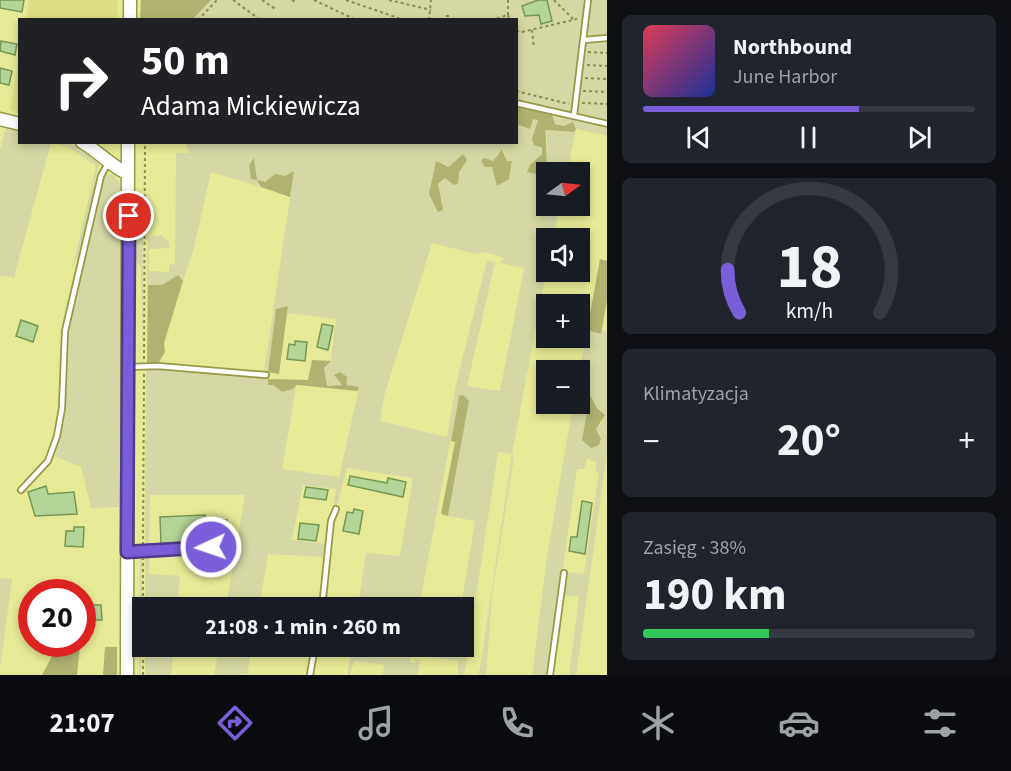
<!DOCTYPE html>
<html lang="pl">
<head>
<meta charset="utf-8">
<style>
	body { margin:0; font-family:"Source Sans 3",sans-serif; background:#20242c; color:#f1f3f6; height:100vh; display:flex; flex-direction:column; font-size:22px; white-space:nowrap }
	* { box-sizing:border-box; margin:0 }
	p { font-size:20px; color:#9ea1a6 }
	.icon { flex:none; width:33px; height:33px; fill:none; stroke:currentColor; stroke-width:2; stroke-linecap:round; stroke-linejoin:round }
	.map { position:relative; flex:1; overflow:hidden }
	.details { display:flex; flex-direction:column; gap:15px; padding:15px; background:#0d0f14; width:404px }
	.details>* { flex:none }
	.top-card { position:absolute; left:18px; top:18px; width:500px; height:126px; border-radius:0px; box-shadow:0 3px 9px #0003; background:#202124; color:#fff; overflow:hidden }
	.needle { width:39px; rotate:75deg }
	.controls { position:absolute; left:536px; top:162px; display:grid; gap:12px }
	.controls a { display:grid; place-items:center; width:54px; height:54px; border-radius:0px; background:#171b24; box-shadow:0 3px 9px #0003; font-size:30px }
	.speed { position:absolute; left:18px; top:579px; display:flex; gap:12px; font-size:30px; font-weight:700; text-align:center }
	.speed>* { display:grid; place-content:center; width:78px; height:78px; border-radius:50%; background:#171b24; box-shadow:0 3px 9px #0003; line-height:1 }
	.speed .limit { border:9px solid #d22; background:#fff; color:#111 }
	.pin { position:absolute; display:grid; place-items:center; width:51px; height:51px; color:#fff; margin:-26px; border:3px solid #fff; border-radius:50%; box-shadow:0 2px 6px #0007 }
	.me { position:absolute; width:66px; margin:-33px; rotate:267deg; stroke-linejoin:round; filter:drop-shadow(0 0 4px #0008) }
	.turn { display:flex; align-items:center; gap:21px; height:126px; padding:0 24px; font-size:27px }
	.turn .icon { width:78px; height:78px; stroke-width:2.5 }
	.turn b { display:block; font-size:42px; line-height:51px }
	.big { font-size:45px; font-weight:700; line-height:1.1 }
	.details .widget { flex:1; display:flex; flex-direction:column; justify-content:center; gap:9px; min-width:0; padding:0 21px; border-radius:9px; background:#20242c }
	.details .dial { align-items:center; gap:0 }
	.dial svg { height:156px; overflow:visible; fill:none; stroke:#363941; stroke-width:7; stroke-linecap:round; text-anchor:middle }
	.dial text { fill:#f1f3f6; stroke:none }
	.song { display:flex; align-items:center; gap:18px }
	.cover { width:72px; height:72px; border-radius:9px; background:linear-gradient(135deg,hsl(350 70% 55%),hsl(230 70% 35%)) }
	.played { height:6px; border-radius:3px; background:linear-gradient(90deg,#7a5dd8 65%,#363941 65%) }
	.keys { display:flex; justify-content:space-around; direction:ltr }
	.heat { display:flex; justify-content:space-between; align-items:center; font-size:33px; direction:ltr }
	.charge { height:9px; border-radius:4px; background:linear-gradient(90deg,#34c759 38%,#363941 0) }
	.trip { position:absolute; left:132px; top:597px; width:342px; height:60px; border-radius:0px; background:#171b24; box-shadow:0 3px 9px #0003; font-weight:700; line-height:60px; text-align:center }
	.dock { display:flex; height:96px; justify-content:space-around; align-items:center; background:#090b0e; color:#9ea1a6 }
	.dock .icon { width:42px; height:42px }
	.dock .on { color:#7a5dd8 }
	.dock b { font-size:27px; color:#f1f3f6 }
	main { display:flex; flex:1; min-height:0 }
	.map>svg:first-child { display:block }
	.built { fill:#dcdf81 }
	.green { fill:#d5d8a4; fill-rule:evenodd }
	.forest { fill:#b0b36f }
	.building { fill:#b5d497; stroke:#769851; stroke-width:1.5 }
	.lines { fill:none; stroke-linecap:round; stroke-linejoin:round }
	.service-casing { stroke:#979946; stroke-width:8 }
	.tertiary-casing { stroke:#979946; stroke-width:15 }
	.path { stroke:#8a8c51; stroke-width:2; stroke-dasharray:3 3; stroke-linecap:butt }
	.service { stroke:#fff; stroke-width:4.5 }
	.tertiary { stroke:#fff; stroke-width:12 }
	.route-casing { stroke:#4f3c8c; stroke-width:15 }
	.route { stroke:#7a5dd8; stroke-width:10 }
</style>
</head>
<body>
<main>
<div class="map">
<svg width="608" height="675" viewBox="0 0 608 675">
	<rect width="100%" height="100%" fill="#e6e995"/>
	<!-- built -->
	<path class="built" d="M29 0H117L118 19H26Z
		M19 61V113L10 110Z"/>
	<!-- green -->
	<path class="green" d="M211 0H607V136L576 129 567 172H546V180L544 171 548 148 545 130 573 132 539 120 536 146 543 150 541 156 532 162 535 173 542 181H546V206H560L553 238H546V272L512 454 514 457 492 595 486 675H479L512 454 498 452 464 675H458V661L416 655 417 648 450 652 454 651 455 647 464 646V608L461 607 475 521 448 516 469 401 459 396 419 607H358L366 553 400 556 413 478 347 468 338 503 333 508 336 489 303 485 292 540 327 544 319 607 324 557 268 554 259 607H226L245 495H150L149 547H145L146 369 156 368 159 362 161 365 264 372 294 171 285 176 275 174 259 185 261 187 211 172 194 248 183 281 173 278 162 285H148L147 364V236L162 235 169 243V248L149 249V271L169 272V265L175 264 176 153H190L185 143 516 142V124L524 127 516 114V20L188 19 193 18ZM504 150 507 161H512L510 177 498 186 492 167 488 166ZM467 160 454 185 445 178 437 188 442 201 429 194 443 163 449 167 456 162ZM432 243 476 254 485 252 504 258 500 263 524 268 500 391 467 386 495 262 487 260 456 384 447 437 380 421 385 393ZM288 307 287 313 336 319 331 361 324 368 327 386 342 385 335 377 345 380 346 385 359 388 339 477 282 469 296 387 282 392 273 385H268V379H264V373L268 372 276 309Z
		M6 126 19 130 20 142 51 143 14 277 0 276V150Z
		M51 143C69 142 89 147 99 164L80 254 73 267 96 166 68 147Z
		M108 174H112L120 183 123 192 119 507 91 508 81 467 55 456 64 420 69 328 104 178Z
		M143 236V360L141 268 136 260 137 241Z
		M587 330 601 334 602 330 608 332 607 453 576 675H569L579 597 562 595 568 572 584 574 599 472 595 471 597 463 587 458 584 469H577L548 675H532L547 557 573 404H579V373ZM591 396 597 408 602 412 603 420 596 429 601 439 582 440Z
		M145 554H149V574L180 576 177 607H145Z
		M140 555H142L141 675H139Z
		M0 578 12 579 0 668Z
		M145 647H174L171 675H145Z
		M219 647H252L247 675H214Z
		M352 647H412L410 662 415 663V659L420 660 418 675H383L384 665 354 661 350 675H347Z"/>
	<!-- forest -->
	<path class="forest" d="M141 0H211L193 19 140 20Z
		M516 107 552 115 555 124 564 126 573 122 576 129 574 132 545 130C547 148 547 166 545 183L537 174 527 172 530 165 542 154V148L534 145 532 139 538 120 533 119 530 129 516 124Z
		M502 150 507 161H512L509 179 497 186 492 167H485L481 161 484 158 493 161Z
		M463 154 467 160 459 173 458 184 454 185 445 178 438 184 443 210 438 212 429 194 436 161 449 167Z
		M254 158 257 180 265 182 275 174 285 176 294 171 290 197 261 187 257 180 251 179 249 165Z
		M600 259 608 261 607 300 601 334 587 330Z
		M178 275 183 281 164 343 165 352 159 362 147 364 148 285H162Z
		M288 306 279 374 268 372 276 309Z
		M312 360 331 361 324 368 327 386 342 385 334 375 340 372 347 377 346 385 359 387 358 391 297 385 293 389 282 392 273 385H268V379L308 380Z
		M463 395 469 401 448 516 441 514 455 442 451 441 459 396Z
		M590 395 597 408 605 415 596 429 601 439 599 445 591 448 582 440Z
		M58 645 80 646 77 675H42Z
		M105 647H117V675H103Z"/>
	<!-- building -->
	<path class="building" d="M0 0H24L22 12 0 8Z
		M538 0H547L552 21 541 24 539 15 525 16 522 6Z
		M1 41 17 44 15 55 0 51Z
		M0 68 12 71 9 85 0 83Z
		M21 320 38 326 33 342 16 336Z
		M322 324 333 326 328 350 317 347Z
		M295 341 307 342 305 361 287 359 289 344 295 345Z
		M350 476 387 483 388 478 406 482 403 497 348 485Z
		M46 486 48 494 74 492 77 514 35 516 28 492Z
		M306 487 328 490 326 500 304 497Z
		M582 501 592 503 585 554 569 551 571 537H577Z
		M354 509 363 511 359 534 343 531 347 512 353 513Z
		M205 515V520H227L228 541 161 544 160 517Z
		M300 523 319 525 316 541 298 539Z
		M74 527H84L83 547 65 546 66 531H74Z
		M86 605H101L102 620H86Z"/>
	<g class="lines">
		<!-- service casing -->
		<g class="service-casing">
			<path id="service" d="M584 40 608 38
				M516 103 608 124
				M574 115 588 0
				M128 367 158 366 266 375
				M21 490 48 461 57 436 62 408 65 331 101 176 108 163
				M127 552 211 547
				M322 608 331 521 336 509
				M310 675 315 646
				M550 675 564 573"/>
		</g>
		<!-- tertiary casing -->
		<g class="tertiary-casing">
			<path id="tertiary" d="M130 20V0
				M0 119 20 124
				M82 142C95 149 119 172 128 173
				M127 675 128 142"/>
		</g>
		<!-- path -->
		<path class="path" d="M233 0 259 19
			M262 0 277 10
			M292 0 295 2
			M314 0 356 20
			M346 0 404 20
			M389 0 431 10
			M554 0 573 19
			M508 15V0
			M446 16H449L450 20
			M198 20 217 0
			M429 20 431 0
			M491 20 508 15 509 20
			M532 30 534 48
			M516 31 522 32 577 19
			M588 52 608 53
			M587 65 608 66
			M585 78 608 79
			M516 91 569 104
			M583 91 608 92
			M582 103 608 104
			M144 359 145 142
			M143 545 144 373
			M143 608V559
			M143 675V646"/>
		<!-- service -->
		<use href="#service" class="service"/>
		<!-- tertiary -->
		<use href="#tertiary" class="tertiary"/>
	</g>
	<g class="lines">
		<!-- route casing -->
		<g class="route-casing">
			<path id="route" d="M129 216 127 552 211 547"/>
		</g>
		<!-- route -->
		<use href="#route" class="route"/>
	</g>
</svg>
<div class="controls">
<a><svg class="needle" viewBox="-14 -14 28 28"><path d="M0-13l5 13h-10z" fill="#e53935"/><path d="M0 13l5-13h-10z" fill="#9ea1a6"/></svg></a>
<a><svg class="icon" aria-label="sound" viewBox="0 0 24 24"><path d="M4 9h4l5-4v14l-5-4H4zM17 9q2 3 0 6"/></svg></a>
<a>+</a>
<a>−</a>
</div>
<div class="speed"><div class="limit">20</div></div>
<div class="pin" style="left:129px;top:216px;background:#d93025"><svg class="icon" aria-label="arrive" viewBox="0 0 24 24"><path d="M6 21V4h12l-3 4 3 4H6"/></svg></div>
<svg class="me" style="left:211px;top:547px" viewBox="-20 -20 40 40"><circle r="17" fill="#7a5dd8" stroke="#fff" stroke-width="3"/><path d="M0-11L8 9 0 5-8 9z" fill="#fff"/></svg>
<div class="trip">21:08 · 1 min · 260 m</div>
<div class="top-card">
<div class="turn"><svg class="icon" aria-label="right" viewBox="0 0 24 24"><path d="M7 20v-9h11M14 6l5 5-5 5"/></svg><div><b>50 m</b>Adama Mickiewicza</div></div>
</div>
</div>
<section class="details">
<div class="widget">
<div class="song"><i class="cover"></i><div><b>Northbound</b><p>June Harbor</p></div></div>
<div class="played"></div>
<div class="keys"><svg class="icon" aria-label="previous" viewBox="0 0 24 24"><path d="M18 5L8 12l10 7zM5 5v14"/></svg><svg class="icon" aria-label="pause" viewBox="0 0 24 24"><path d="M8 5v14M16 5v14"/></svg><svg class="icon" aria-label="next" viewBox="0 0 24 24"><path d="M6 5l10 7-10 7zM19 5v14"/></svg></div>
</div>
<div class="widget dial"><svg viewBox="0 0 100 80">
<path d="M14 69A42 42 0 1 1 86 69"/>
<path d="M14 69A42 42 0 0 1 8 47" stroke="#7a5dd8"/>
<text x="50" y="56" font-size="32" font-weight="700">18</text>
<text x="50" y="72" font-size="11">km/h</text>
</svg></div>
<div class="widget"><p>Klimatyzacja</p>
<div class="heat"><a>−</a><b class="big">20°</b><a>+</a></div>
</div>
<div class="widget"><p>Zasięg · 38%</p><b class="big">190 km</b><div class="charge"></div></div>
</section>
</main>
<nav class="dock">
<b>21:07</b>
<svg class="icon on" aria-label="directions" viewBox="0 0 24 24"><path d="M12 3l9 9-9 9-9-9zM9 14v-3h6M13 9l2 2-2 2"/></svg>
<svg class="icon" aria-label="music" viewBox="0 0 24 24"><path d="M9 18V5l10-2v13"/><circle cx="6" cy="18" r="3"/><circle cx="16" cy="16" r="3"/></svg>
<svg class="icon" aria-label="phone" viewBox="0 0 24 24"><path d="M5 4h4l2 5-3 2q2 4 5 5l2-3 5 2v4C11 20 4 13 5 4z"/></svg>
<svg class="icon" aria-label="climate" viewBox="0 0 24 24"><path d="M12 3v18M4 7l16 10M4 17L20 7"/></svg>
<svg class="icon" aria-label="car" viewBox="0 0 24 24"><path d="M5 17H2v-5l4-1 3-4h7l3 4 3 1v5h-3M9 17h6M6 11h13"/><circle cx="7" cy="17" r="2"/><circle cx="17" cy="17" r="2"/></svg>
<svg class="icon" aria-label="filters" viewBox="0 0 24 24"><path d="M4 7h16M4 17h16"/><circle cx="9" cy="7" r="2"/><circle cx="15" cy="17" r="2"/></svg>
</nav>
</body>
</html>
